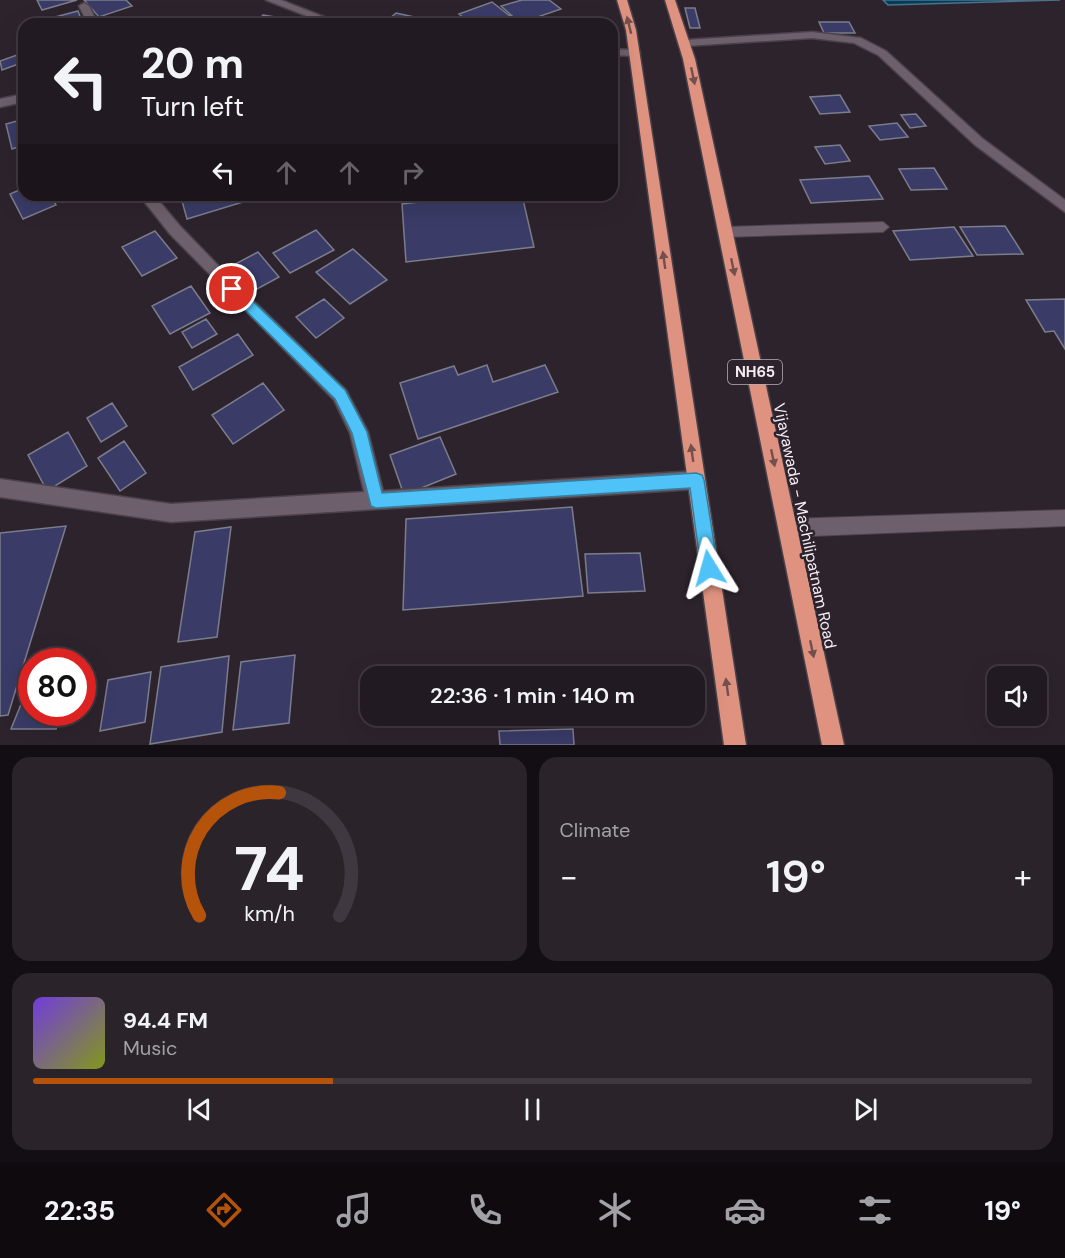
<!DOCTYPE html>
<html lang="en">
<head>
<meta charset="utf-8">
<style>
	body { margin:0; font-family:"DM Sans",sans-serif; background:#2a232a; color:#f1f3f6; height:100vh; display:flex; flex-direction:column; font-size:22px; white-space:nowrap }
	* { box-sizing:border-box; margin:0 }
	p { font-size:20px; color:#a2a1a5 }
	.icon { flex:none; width:33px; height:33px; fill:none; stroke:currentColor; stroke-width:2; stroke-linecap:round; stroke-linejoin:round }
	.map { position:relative; height:745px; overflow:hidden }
	.sheet { display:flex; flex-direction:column; gap:12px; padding:12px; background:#130e13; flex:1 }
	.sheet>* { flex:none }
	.hud { position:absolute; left:18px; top:18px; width:600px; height:183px; border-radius:18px; box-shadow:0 6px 24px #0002,0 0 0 2px #3f3840; background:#221a22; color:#f1f3f6; overflow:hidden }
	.buttons { position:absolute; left:987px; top:666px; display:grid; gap:12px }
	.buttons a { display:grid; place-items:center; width:60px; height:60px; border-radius:12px; background:#221a22; box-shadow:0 6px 24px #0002,0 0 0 2px #3f3840; font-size:30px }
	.speed { position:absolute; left:18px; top:648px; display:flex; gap:12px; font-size:30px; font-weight:700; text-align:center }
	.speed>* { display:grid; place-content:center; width:78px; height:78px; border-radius:50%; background:#221a22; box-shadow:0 6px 24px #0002,0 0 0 2px #3f3840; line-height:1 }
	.speed .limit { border:9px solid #d22; background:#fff; color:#111 }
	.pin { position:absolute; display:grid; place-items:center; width:51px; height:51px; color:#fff; margin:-26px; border:3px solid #fff; border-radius:50%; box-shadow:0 2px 6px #0007 }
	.me { position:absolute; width:66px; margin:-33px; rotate:352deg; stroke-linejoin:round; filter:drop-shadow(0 0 4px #0008) }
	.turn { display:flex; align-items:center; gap:21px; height:126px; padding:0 24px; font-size:27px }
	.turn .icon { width:78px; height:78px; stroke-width:2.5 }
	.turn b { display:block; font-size:42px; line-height:51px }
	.lanes { display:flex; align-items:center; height:57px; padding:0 24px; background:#0003; justify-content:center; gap:30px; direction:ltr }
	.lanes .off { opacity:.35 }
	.big { font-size:45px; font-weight:600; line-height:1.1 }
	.sheet .card { flex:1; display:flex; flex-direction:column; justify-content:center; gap:9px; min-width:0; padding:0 21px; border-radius:18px; background:#2a232a }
	.sheet .dial { align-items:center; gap:0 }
	.dial svg { height:156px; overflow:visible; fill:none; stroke:#3f3840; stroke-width:7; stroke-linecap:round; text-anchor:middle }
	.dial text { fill:#f1f3f6; stroke:none }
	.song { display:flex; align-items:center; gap:18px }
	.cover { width:72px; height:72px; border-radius:9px; background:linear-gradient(135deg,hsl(260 70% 55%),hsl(70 70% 35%)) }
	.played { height:6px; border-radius:3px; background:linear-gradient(90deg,#b45309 30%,#3f3840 30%) }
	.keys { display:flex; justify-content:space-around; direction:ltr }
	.heat { display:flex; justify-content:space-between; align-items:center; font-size:33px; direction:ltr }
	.sheet .tiles { flex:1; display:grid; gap:12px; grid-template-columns:1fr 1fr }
	.card:last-child { grid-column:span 2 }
	.trip { position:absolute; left:360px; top:666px; width:345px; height:60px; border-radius:18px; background:#221a22; box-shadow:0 6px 24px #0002,0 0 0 2px #3f3840; font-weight:600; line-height:60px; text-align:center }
	.dock { display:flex; height:96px; justify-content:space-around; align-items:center; background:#0e0a0e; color:#a2a1a5 }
	.dock .icon { width:42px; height:42px }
	.dock .current { color:#b45309 }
	.dock b { font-size:27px; color:#f1f3f6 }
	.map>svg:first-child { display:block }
	.water { fill:#033d5b; stroke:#4b7288; stroke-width:1.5 }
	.building { fill:#3a3b67; stroke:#7b7d8c; stroke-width:1.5 }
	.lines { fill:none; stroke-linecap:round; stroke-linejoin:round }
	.service-casing { stroke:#4a424a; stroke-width:2 }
	.minor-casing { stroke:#4a424a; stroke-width:3 }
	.tertiary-casing { stroke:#4a424a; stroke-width:3 }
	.trunk-casing { stroke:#4a424a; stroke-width:3 }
	.service { fill:#6d606c; fill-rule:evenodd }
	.minor { fill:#6d606c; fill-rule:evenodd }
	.tertiary { fill:#6d606c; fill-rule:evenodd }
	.trunk { fill:#de927f; fill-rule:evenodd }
	.oneway { fill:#744f4e }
	.route { fill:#4fc3f7; stroke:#337fa1; stroke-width:1.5 }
	.labels { text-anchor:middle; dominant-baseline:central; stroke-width:5; stroke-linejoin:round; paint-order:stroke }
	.shield { fill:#2d232d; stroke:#b8b0b7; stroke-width:1.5 }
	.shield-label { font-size:15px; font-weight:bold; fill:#f3ecf2 }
	.street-label { font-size:16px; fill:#f3ecf2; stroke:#2d232d }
</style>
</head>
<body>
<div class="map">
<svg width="1065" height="745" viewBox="0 0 1065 745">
	<rect width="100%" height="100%" fill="#2d232d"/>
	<!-- water -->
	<path class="water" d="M883 0H1060L888 5Z"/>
	<!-- building -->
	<path class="building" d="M37 0H77L42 10Z
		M84 0H126L132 6 99 17Z
		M522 0H549L561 9 520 23 501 6Z
		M492 2 515 20 503 24H471L459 14Z
		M685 8H695L700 28H690Z
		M78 11 83 24H41L40 21Z
		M396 13 428 20 425 24H411L389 19Z
		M263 15 319 24H254Z
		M819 22H849L855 33H824Z
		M20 54 24 62 2 70 0 61Z
		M840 95 850 112 820 114 810 97Z
		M916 114 926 126 910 128 901 115Z
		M24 119V145L12 149 6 124Z
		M897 123 908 137 880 140 869 126Z
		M840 145 850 161 825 164 815 147Z
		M934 168 947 189 911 190 899 169Z
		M869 176 883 199 811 203 800 180Z
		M24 188V195H50L56 205 23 219 10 194Z
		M203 195H241L243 202 187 219 182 201Z
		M483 195H522L534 247 406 262 402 204Z
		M1005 226 1023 254 977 255 960 227Z
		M954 227 973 256 910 260 893 231Z
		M316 230 334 250 290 273 273 253Z
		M155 231 177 258 142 276 122 247Z
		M353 249 387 280 350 304 316 272Z
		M258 252 279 277 246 295 226 269Z
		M191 286 210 313 170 334 152 306Z
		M324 299 344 318 316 338 296 317Z
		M1065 299V349L1054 331 1045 332 1026 300Z
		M206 319 217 334 192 348 182 332Z
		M238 334 253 355 193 390 179 367Z
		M487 365 493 382 545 365 558 392 418 439 400 383 454 366 458 375Z
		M263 383 284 410 233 444 212 415Z
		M112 403 127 426 101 442 87 418Z
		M68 432 87 466 47 491 28 455Z
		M440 437 456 474 404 495 390 455Z
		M124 441 146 473 120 491 98 458Z
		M572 507 583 596 403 610 406 519Z
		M66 526 8 715 0 716V533Z
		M231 527 217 637 178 642 195 532Z
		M640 553 645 591 588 593 585 554Z
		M295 655 289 723 233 730 241 662Z
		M40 656 82 657 80 662H38Z
		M229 656 222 732 150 744 161 667Z
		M151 672 145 722 100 731 108 680Z
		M32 677V712H62L56 729H11Z
		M573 729 574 745H500L499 731Z"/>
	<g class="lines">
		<!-- service casing -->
		<g class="service-casing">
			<path id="service" d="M883 222 889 227 883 232 725 237 719 232 725 227Z
				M1065 510V526L787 537 781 534 778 528 781 522 787 519Z"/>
		</g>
		<!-- minor casing -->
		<g class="minor-casing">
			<path id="minor" d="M84 3 89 6 98 24H88L79 6Z
				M812 32 861 38 886 51 983 139 1065 200V212L975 145 878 55 854 43 812 38 685 46 680 43 685 40Z
				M24 94V102L0 107V99Z
				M139 195H154L180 226 237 285 346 390 368 432 383 491 696 471 702 474 705 480 702 486 696 489 171 522 0 497V479L171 504 364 492 350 433 334 400 170 234Z"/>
		</g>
		<!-- tertiary casing -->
		<g class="tertiary-casing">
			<path id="tertiary" d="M266 0H281L342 24H327Z
				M612 49 634 50 640 53 634 56 612 55Z"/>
		</g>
		<!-- trunk casing -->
		<g class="trunk-casing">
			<path id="trunk" d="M617 0H627L636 30 746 745H724L626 30Z
				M665 0H675L695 59 844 745H822L683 59Z"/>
		</g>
		<!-- service -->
		<use href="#service" class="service"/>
		<!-- minor -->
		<use href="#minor" class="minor"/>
		<!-- tertiary -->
		<use href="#tertiary" class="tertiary"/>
		<!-- trunk -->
		<use href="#trunk" class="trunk"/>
	</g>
	<!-- one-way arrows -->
	<defs><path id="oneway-solid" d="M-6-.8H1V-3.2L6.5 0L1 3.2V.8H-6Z" transform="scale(1.5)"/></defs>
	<g class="oneway">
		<use href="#oneway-solid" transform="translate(629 25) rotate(-104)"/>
		<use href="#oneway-solid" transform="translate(693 76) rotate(78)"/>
		<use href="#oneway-solid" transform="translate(664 260) rotate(-98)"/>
		<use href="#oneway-solid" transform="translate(733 267) rotate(78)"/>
		<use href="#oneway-solid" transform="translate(692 453) rotate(-98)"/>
		<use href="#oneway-solid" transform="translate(773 458) rotate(78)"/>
		<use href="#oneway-solid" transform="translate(812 649) rotate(78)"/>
		<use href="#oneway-solid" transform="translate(727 687) rotate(-98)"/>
	</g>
	<!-- route -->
	<path class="route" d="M232 284 236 285 345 390 367 432 382 493 696 473 702 475 704 480 718 568 715 574 709 577 704 574 701 568 690 488 376 508 371 506 352 433 335 399 227 292 226 289 227 285Z"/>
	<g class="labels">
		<!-- shield labels -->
		<rect class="shield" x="728" y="360" width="54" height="24" rx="4.5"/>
		<g class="shield-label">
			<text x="755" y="372">NH65</text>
		</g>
		<!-- street labels -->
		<g class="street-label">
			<text transform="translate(805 526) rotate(78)">Vijayawada - Machilipatnam Road</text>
		</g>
	</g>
</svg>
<div class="buttons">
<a><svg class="icon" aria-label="sound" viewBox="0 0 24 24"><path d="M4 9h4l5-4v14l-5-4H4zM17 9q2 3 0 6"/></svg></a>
</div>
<div class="speed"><div class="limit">80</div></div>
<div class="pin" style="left:232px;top:289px;background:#d93025"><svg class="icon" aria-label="arrive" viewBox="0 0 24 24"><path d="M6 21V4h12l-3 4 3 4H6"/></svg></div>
<svg class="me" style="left:709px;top:568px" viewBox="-20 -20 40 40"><path d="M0-17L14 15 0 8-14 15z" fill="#4fc3f7" stroke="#fff" stroke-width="4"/></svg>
<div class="trip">22:36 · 1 min · 140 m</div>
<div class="hud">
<div class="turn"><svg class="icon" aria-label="left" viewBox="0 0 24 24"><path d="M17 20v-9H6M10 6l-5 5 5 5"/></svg><div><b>20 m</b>Turn left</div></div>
<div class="lanes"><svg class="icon" aria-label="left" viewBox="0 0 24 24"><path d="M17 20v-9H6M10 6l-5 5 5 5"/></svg><svg class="icon off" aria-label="ahead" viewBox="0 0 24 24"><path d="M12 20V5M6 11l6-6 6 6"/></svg><svg class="icon off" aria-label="ahead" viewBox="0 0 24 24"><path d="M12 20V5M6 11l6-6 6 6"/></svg><svg class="icon off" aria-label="right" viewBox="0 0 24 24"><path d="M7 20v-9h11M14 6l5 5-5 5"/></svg></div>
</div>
</div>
<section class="sheet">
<div class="tiles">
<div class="card dial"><svg viewBox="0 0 100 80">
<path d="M14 69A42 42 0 1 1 86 69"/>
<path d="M14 69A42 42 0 0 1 55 6" stroke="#b45309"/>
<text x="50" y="56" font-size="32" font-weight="700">74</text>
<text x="50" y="72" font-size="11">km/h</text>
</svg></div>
<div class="card"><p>Climate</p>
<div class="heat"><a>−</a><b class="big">19°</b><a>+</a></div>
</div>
<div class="card">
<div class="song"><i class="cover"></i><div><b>94.4 FM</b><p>Music</p></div></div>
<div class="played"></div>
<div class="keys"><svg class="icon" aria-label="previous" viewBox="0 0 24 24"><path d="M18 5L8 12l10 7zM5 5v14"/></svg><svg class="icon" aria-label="pause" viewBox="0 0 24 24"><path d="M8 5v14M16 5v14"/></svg><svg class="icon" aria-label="next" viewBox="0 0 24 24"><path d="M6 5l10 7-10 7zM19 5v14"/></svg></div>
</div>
</div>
</section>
<nav class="dock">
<b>22:35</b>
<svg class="icon current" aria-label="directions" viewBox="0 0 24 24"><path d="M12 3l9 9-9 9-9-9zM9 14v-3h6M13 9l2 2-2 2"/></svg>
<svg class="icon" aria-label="music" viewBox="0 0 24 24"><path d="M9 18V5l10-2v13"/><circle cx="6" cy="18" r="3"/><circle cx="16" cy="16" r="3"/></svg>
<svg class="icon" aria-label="phone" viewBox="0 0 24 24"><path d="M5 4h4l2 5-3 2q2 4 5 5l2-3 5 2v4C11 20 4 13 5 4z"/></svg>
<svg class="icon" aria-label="climate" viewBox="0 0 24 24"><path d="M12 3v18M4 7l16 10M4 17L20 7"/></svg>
<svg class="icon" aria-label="car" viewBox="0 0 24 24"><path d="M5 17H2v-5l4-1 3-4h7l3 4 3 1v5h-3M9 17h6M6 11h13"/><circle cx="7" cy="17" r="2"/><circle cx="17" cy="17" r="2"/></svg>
<svg class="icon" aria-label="filters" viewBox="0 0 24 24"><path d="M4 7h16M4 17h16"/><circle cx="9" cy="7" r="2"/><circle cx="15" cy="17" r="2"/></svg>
<b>19°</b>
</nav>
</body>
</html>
